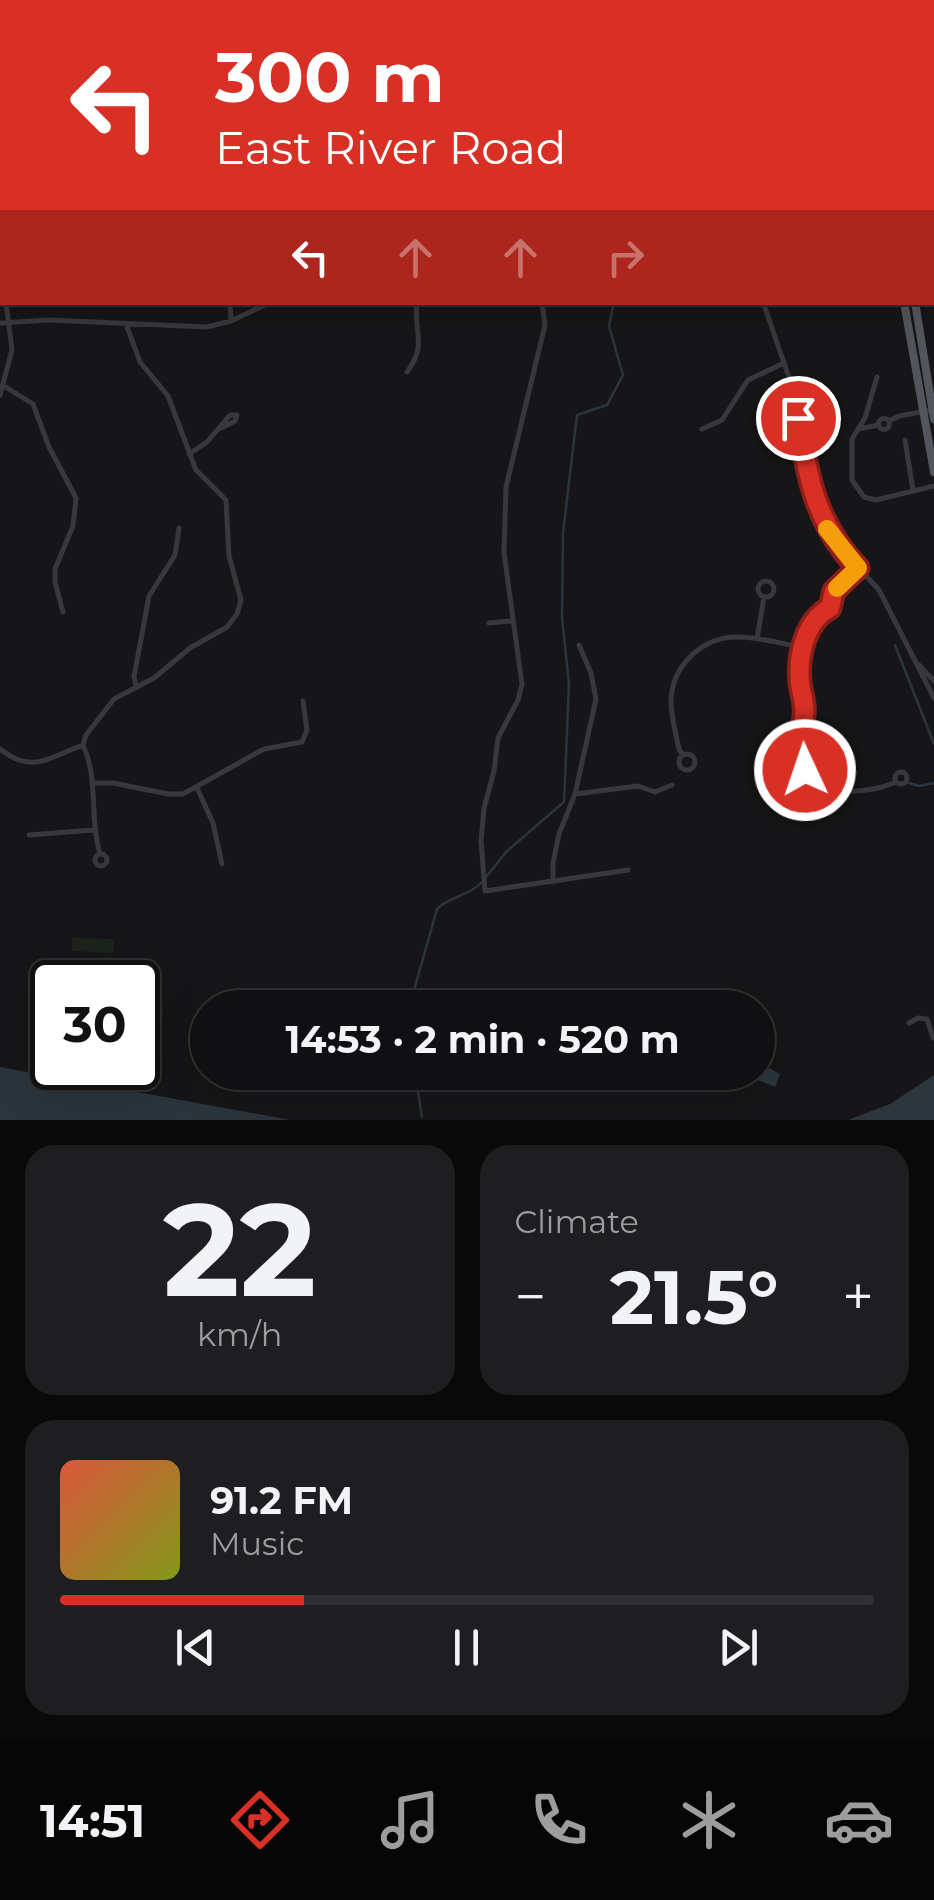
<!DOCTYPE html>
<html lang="en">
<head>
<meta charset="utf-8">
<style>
	body { margin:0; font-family:Montserrat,sans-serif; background:#1e1e20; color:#f1f3f6; height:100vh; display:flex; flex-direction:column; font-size:38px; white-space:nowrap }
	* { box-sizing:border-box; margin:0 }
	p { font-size:32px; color:#9c9d9f }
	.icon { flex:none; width:55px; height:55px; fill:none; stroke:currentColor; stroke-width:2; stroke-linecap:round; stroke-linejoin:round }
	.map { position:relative; height:1120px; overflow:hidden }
	.drawer { display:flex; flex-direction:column; gap:25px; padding:25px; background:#09090a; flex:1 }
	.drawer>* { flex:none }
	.banner { position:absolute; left:0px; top:0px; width:935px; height:305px; box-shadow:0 10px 40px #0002,0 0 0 2px #303032; background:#d93025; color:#fff; overflow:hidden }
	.speed { position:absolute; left:30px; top:960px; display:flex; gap:20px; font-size:50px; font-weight:700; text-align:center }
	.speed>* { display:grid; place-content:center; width:130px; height:130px; border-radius:50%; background:#101012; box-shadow:0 10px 40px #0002,0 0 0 2px #303032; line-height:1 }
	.speed .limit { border:5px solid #111; border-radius:15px; background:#fff; color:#111 }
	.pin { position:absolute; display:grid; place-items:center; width:85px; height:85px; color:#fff; margin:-42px; border:5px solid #fff; border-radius:50%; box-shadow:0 2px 10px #0007 }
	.me { position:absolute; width:110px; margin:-55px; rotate:357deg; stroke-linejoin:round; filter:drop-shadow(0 0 8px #0008) }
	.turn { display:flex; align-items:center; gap:35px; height:210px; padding:0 50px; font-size:45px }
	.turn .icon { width:130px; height:130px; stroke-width:2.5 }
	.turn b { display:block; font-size:70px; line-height:85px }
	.lanes { display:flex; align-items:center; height:95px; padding:0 50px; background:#0003; justify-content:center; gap:50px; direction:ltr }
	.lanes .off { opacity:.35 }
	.big { font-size:75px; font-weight:700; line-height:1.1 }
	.drawer .card { flex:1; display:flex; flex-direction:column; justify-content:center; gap:15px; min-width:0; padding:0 35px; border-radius:30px; background:#1e1e20 }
	.drawer .dial { align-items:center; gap:0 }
	.dial b { font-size:130px; line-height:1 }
	.song { display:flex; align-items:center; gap:30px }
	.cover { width:120px; height:120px; border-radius:15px; background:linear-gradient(135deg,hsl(10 70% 55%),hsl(70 70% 35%)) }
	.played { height:10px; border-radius:5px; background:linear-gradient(90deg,#d93025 30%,#303032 30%) }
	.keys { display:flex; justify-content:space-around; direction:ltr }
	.heat { display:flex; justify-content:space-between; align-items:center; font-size:55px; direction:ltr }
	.drawer .tiles { flex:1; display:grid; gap:25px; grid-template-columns:1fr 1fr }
	.card:last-child { grid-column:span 2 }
	.trip { position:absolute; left:190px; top:990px; width:585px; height:100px; border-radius:50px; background:#101012; box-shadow:0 10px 40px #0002,0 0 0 2px #303032; font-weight:700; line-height:100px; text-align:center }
	.tab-bar { display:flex; height:160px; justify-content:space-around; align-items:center; background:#060607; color:#9c9d9f }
	.tab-bar .icon { width:70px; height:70px }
	.tab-bar .on { color:#d93025 }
	.tab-bar b { font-size:45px; color:#f1f3f6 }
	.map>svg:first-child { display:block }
	.green { fill:#1c231d }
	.water { fill:#2c353c }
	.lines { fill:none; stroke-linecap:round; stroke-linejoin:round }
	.stream { stroke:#2c353c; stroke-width:2.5 }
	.minor { stroke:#37383d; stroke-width:5 }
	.major { stroke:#53555c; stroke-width:8 }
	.route-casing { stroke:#8d1f18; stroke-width:25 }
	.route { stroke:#d93025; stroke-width:18 }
	.slow { stroke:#f59e0b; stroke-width:18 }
</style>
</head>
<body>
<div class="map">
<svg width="934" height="1120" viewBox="0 0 934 1120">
	<rect width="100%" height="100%" fill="#161618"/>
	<!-- green -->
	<path class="green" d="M72 938 114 939 113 953 72 951Z"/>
	<!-- water -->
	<path class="water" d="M759 1062 780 1074 775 1087 751 1077 753 1073 758 1072Z
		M0 1067 291 1120H0Z
		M934 1075V1120H848L890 1104Z"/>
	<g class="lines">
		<!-- stream -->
		<path class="stream" d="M619 0V2
			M919 0 920 2
			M129 2V0
			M932 33 934 37
			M0 94 2 96
			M0 275 2 271
			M895 645 934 744
			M909 783 919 786 934 783
			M486 877 507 851 564 802 569 684 562 617 563 533 577 415 607 405 623 375 609 326 614 302
			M409 1008 437 909C450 896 469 896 481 883
			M415 1072 422 1117"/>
		<!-- minor -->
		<path class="minor" d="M192 0V2
			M906 0 907 2
			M338 2 339 0
			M485 2 486 0
			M723 2V0
			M932 293H934
			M230 302 231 321
			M542 302 545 325 506 487 504 553 522 684 518 700 498 738 494 771 484 808 481 841 485 891 628 870
			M763 302 793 389 807 476 817 507 837 544 879 590 934 698
			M0 323 48 320 207 327 231 321 271 302
			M407 372C428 344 413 332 417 302
			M877 377 865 418 852 439V480L864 497 876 500 934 486
			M4 386 33 404 49 447 76 498 73 526 55 569V582L63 612
			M0 395 12 350 6 302
			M878.5 424a5.5 5.5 0 1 1 11 0a5.5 5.5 0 1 1-11 0Z
			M889 421 899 416 932 410
			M702 429 722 420 748 380 784 363
			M858 429 879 425
			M905 440 913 490
			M189 454 207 442 230 415H237L235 421 219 429
			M758 589a8 8 0 1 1 16 0a8 8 0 1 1-16 0Z
			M835 591 830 608 821 611 811 624 820 605 858 568
			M489 623 511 621
			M811 624C798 658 801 672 804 707 806 722 797 737 800 753 806 799 864 796 896 782
			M757 639 764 597
			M919 665 934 681
			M136 686 134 677 149 596 175 555 179 528
			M0 749C33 775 49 757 83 745
			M679 762a8 8 0 1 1 16 0a8 8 0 1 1-16 0Z
			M683 755 679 749C676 734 671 717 671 701 672 665 703 636 739 637 760 637 781 644 802 647
			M895 778a6 6 0 1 1 12 0a6 6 0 1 1-12 0Z
			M809 774 806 791H816L822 786
			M92 783H113L168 794H183L264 749 302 742 307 730 303 701
			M197 788 213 823 222 864
			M575 794 638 786 655 792 672 785
			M29 835 93 830
			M95 860a6 6 0 1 1 12 0a6 6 0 1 1-12 0Z
			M100 854C89 817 99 780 83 745L86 735 114 699 154 678 190 648 227 627 237 614 241 600 229 556 226 500 196 470 168 396 140 362 126 324
			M553 882V863L559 834 575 794 596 699 591 673 579 645
			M909 1023 918 1018 927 1019 933 1038"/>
		<!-- major -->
		<path class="major" d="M853 0V2
			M864 0V2
			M904 302 934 472
			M915 302 934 419"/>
	</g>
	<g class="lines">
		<!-- route casing -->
		<g class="route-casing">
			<path id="route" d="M798 418C807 476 816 524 858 568L834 591 830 608C806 620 797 655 800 683 801 694 806 704 804 715 802 735 796 750 805 770"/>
		</g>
		<!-- route -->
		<use href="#route" class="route"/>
		<!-- slow -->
		<path class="slow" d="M827 529 858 568 837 588"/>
	</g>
</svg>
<div class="speed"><div class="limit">30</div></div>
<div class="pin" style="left:798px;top:418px;background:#d93025"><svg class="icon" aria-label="arrive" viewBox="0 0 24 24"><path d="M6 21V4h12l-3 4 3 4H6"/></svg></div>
<svg class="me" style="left:805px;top:770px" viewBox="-20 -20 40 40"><circle r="17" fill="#d93025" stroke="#fff" stroke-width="3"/><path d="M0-11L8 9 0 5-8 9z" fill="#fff"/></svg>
<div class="trip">14:53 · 2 min · 520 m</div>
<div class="banner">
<div class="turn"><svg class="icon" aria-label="left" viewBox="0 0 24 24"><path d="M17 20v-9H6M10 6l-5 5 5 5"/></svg><div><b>300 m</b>East River Road</div></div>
<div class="lanes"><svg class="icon" aria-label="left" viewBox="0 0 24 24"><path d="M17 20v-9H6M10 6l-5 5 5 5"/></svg><svg class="icon off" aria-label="ahead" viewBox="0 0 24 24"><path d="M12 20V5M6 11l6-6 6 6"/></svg><svg class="icon off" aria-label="ahead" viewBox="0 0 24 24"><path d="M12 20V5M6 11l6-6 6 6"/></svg><svg class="icon off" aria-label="right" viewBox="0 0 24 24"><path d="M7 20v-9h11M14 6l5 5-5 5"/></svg></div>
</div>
</div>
<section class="drawer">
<div class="tiles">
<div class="card dial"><b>22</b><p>km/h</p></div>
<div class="card"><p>Climate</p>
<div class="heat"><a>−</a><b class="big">21.5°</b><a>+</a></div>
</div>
<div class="card">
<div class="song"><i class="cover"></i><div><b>91.2 FM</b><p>Music</p></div></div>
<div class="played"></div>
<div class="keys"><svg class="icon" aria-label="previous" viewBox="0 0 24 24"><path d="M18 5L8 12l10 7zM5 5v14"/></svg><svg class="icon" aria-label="pause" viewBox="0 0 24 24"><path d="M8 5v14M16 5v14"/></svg><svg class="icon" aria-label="next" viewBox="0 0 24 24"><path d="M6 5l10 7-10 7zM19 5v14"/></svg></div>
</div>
</div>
</section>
<nav class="tab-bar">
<b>14:51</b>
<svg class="icon on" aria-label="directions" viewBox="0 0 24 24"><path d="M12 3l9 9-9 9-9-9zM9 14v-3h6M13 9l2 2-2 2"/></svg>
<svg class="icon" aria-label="music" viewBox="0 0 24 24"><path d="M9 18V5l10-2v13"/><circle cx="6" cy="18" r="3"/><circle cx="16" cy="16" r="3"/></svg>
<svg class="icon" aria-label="phone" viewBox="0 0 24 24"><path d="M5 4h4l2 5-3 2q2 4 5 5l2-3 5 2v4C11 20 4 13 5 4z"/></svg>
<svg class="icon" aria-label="climate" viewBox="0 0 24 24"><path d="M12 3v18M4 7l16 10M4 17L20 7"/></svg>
<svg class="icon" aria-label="car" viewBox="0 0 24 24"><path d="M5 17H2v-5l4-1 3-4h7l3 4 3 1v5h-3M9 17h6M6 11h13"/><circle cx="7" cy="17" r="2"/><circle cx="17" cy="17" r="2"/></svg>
</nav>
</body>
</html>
